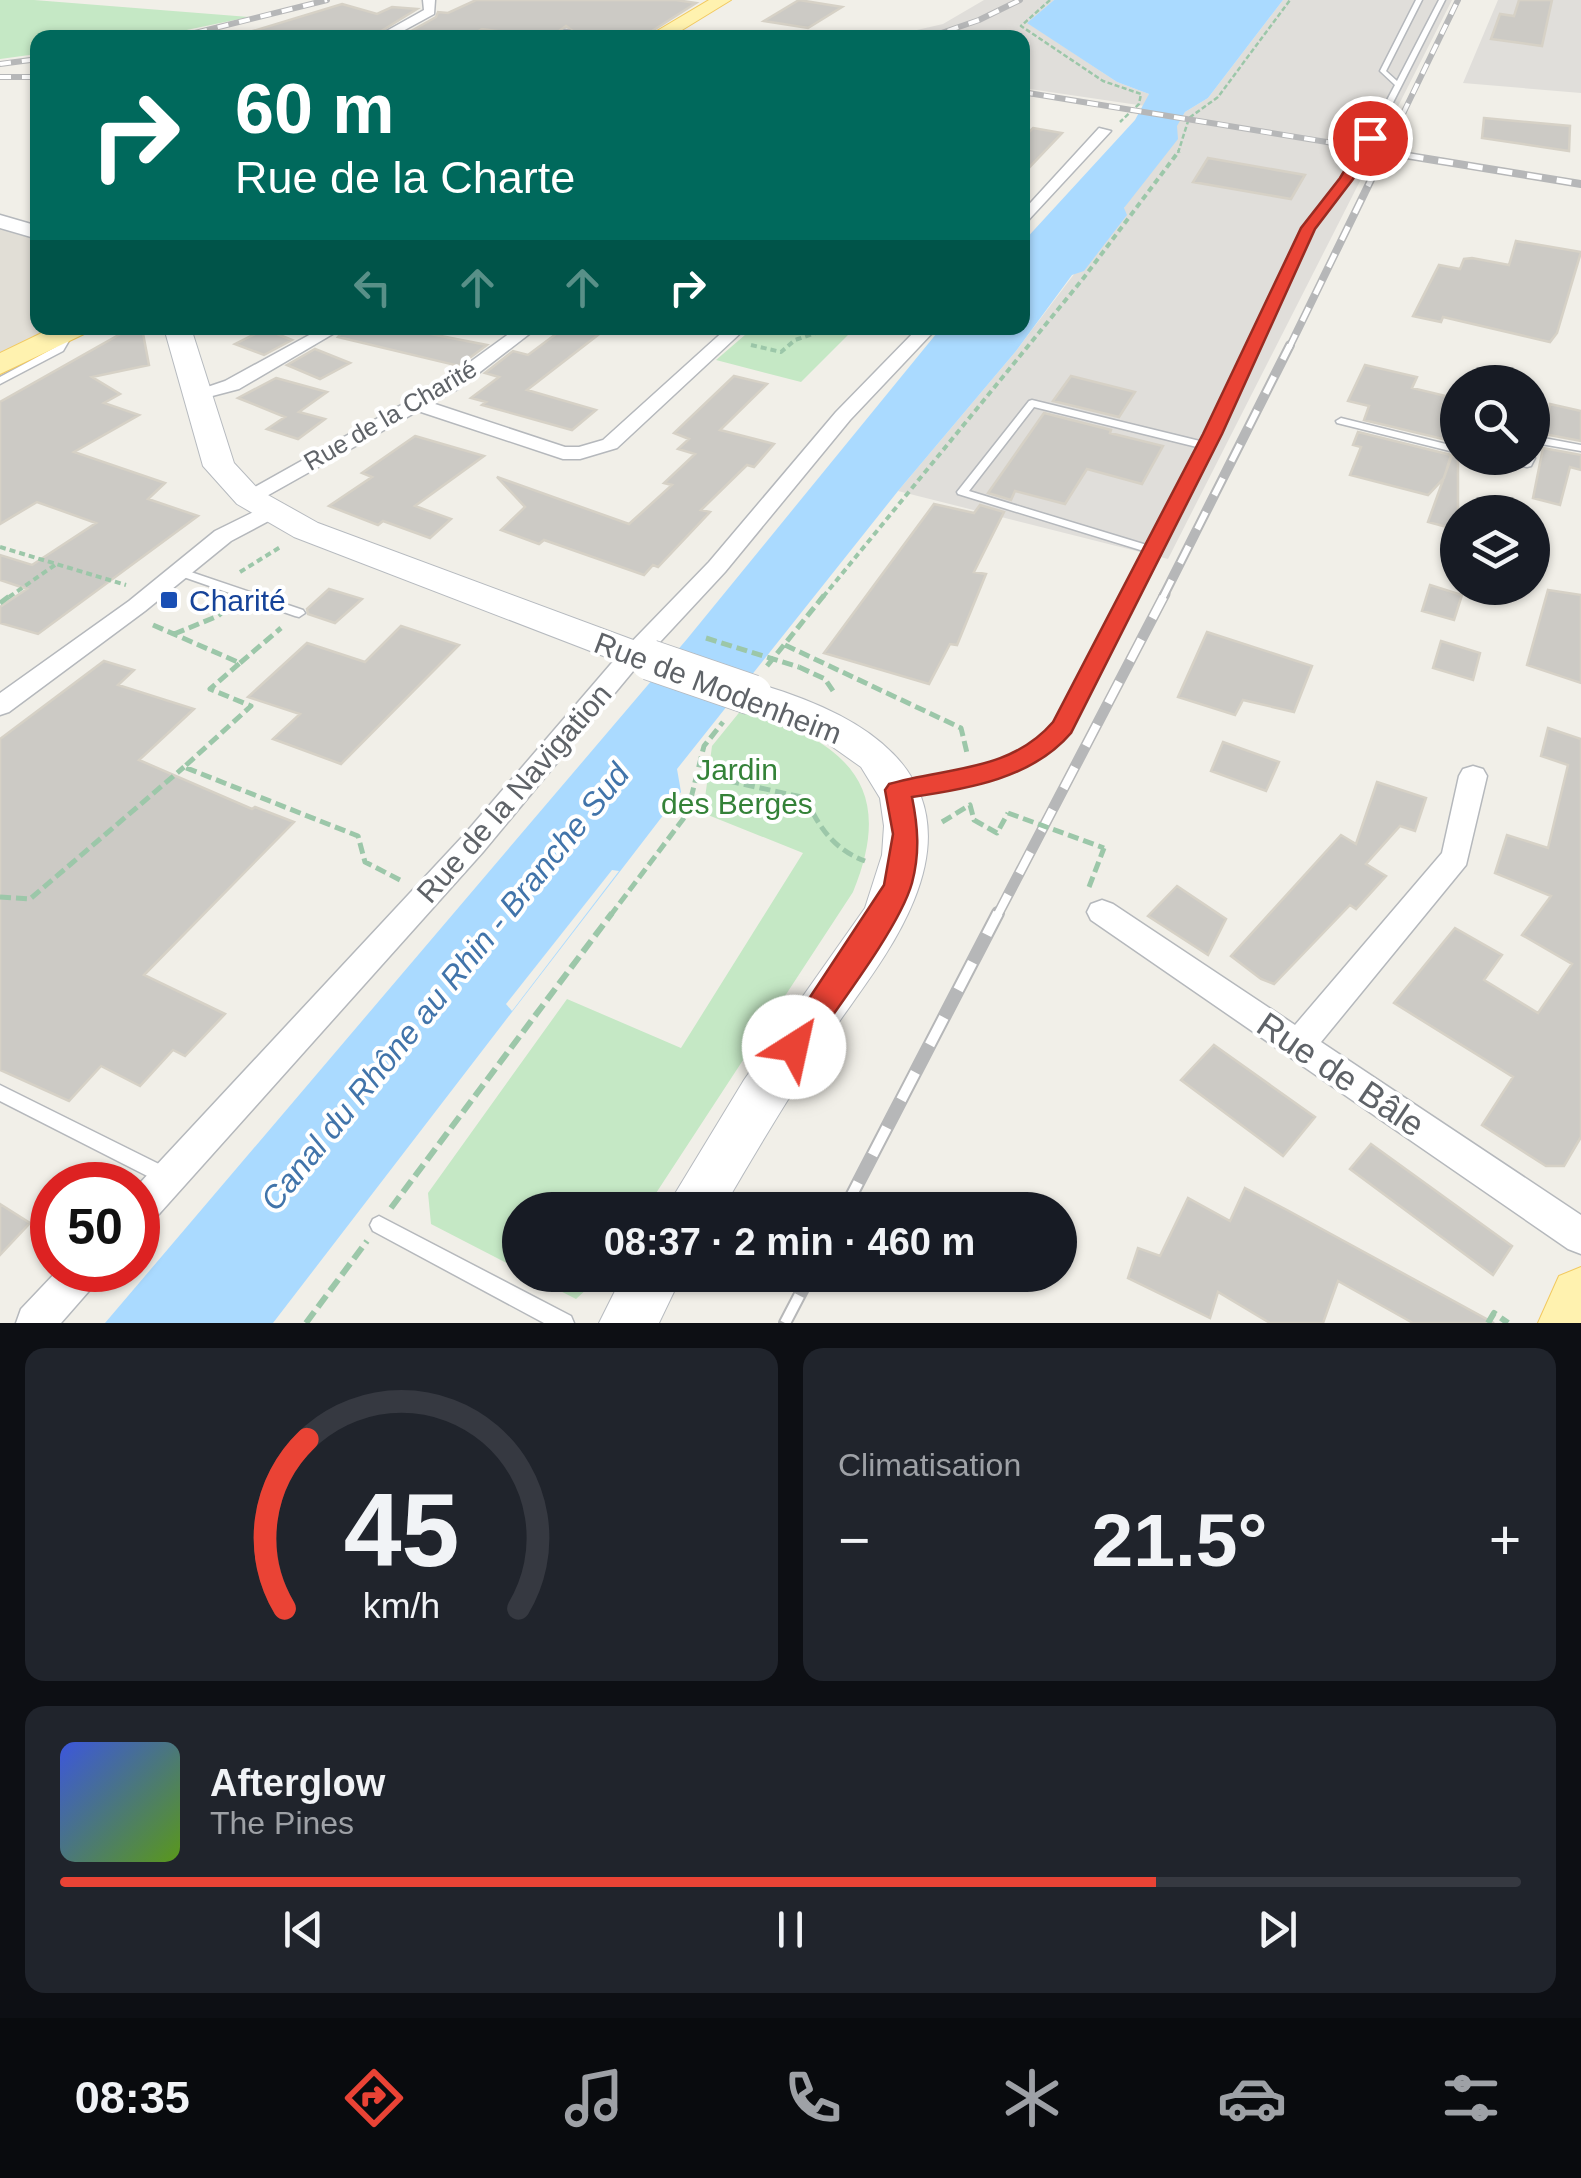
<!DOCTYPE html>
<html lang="fr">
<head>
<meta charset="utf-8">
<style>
	body { margin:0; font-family:Arial,sans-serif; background:#20242c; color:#f1f3f6; height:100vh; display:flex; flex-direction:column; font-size:38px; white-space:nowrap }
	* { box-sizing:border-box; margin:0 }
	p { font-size:32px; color:#9ea1a6 }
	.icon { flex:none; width:55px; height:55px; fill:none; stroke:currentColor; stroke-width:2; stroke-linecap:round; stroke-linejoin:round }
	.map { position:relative; height:1323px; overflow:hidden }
	.panel { display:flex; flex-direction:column; gap:25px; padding:25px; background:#0d0f14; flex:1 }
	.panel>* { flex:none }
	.hud { position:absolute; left:30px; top:30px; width:1000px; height:305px; border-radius:20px; box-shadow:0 2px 8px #0004; background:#00695c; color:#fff; overflow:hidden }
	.controls { position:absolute; left:1440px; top:365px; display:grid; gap:20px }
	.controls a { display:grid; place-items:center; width:110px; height:110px; border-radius:50%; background:#171b24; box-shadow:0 2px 8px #0004; font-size:50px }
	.speed { position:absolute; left:30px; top:1162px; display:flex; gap:20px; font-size:50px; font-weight:700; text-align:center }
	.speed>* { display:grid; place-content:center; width:130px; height:130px; border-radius:50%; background:#171b24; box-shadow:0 2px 8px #0004; line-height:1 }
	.speed .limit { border:15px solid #d22; background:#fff; color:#111 }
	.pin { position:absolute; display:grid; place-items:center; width:85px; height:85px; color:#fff; margin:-42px; border:5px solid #fff; border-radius:50%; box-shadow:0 2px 10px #0007 }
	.me { position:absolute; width:110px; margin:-55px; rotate:35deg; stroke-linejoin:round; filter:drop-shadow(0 0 8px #0008) }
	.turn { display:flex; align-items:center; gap:35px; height:210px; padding:0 40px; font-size:45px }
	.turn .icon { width:130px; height:130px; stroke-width:2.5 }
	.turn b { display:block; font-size:70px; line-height:85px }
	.lanes { display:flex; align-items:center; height:95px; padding:0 40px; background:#0003; justify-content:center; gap:50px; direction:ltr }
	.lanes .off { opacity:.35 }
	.big { font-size:75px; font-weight:700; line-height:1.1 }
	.panel .card { flex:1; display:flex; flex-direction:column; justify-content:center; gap:15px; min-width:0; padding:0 35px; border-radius:20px; background:#20242c }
	.panel .dial { align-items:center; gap:0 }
	.dial svg { height:260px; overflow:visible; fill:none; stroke:#363941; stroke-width:7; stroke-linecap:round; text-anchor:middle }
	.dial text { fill:#f1f3f6; stroke:none }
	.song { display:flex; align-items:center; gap:30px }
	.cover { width:120px; height:120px; border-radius:15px; background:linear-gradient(135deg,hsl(230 70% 55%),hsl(90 70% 35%)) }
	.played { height:10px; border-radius:5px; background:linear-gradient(90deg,#ea4335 75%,#363941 75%) }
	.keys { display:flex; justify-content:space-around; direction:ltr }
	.heat { display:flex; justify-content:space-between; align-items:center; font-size:55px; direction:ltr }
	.panel .tiles { flex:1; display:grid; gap:25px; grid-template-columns:1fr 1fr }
	.card:last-child { grid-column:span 2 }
	.trip { position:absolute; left:502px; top:1192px; width:575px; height:100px; border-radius:50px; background:#171b24; box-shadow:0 2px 8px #0004; font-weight:700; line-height:100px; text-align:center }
	.menu { display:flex; height:160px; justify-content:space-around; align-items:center; background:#090b0e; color:#9ea1a6 }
	.menu .icon { width:70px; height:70px }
	.menu .current { color:#ea4335 }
	.menu b { font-size:45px; color:#f1f3f6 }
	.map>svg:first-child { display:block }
	.industrial { fill:#e0deda }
	.education { fill:#e1ded6 }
	.green { fill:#c5e8c5 }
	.water { fill:#aadaff }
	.pier { fill:#f1efe8 }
	.building { fill:#cccac5; stroke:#d6d1c6; stroke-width:2.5 }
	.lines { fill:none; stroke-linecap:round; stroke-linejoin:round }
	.service-casing { stroke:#b5b8bc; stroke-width:3 }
	.minor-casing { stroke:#b5b8bc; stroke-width:3 }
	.tertiary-casing { stroke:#b5b8bc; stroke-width:3 }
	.secondary-casing { stroke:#b6babf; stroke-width:2 }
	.primary-casing { stroke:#f2c960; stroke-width:2 }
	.path-far3 { stroke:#9cc7a9; stroke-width:2.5; stroke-dasharray:5 2.5; stroke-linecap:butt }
	.path-far2 { stroke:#9cc7a9; stroke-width:4; stroke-dasharray:6 4; stroke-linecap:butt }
	.path-far1 { stroke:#9cc7a9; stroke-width:5; stroke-dasharray:11 5; stroke-linecap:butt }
	.path { stroke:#9cc7a9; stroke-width:6; stroke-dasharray:14 6; stroke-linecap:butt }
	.service { fill:#fff; fill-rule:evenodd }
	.minor { fill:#fff; fill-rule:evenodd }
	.tertiary { fill:#fff; fill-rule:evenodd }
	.secondary { fill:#fff; fill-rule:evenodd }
	.primary { fill:#fff2af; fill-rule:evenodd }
	.rail-far4-casing { stroke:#b6b7b8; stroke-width:6 }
	.rail-far3-casing { stroke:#b6b7b8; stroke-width:8 }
	.rail-far2-casing { stroke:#b6b7b8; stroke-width:10 }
	.rail-far1-casing { stroke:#b6b7b8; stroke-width:11 }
	.rail-casing { stroke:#b6b7b8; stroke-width:14 }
	.rail-far4 { stroke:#fff; stroke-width:4; stroke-dasharray:11; stroke-linecap:butt }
	.rail-far3 { stroke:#fff; stroke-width:5; stroke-dasharray:15; stroke-linecap:butt }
	.rail-far2 { stroke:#fff; stroke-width:6; stroke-dasharray:19; stroke-linecap:butt }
	.rail-far1 { stroke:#fff; stroke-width:8; stroke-dasharray:24; stroke-linecap:butt }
	.rail { stroke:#fff; stroke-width:10; stroke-dasharray:31; stroke-linecap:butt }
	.secondary-bridge-casing { stroke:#b6babf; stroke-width:42; stroke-linecap:butt }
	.path-bridge { stroke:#9cc7a9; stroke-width:5; stroke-dasharray:11 5; stroke-linecap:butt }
	.secondary-bridge { stroke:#fff; stroke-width:40 }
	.route { fill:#ea4335; stroke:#982c22; stroke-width:2.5 }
	.transit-dot { fill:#1a4fb4; stroke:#fff; stroke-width:4 }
	.labels { text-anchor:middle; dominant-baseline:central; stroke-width:8; stroke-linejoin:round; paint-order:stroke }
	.far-street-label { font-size:25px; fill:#5f6368; stroke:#fff }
	.transit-label { font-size:30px; fill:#164399; stroke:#fff; text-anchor:start }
	.street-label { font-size:30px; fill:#5f6368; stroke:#fff }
	.park-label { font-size:30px; fill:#348238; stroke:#fff }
	.water-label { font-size:32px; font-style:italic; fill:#4174aa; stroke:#fff }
	.near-street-label { font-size:35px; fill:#5f6368; stroke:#fff }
</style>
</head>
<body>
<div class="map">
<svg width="1581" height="1323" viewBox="0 0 1581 1323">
	<rect width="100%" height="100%" fill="#f1efe8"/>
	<!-- industrial -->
	<path class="industrial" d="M984 0H1054L1028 23 1117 82 1149 94 1145 106 1023 88 1022 38H882L943 24Z
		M1283 0H1452L1168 559 898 491 1016 351 1124 208 1185 112 1208 98Z
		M1498 0H1581V93L1463 83Z"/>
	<!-- education -->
	<path class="education" d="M0 221 37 233 38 328H74L0 365Z"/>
	<!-- green -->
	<path class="green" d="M0 0H34L249 17 153 37 38 38 37 54 0 59Z
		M753 328H855L801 382 716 360Z
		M742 709C840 741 899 780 853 892L645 1210H520V1270L431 1224 428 1193 567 999 681 1048 803 853 703 813 712 746Z
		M529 1275H602L576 1299Z"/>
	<!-- water -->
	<path class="water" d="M1054 0H1283L1208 98 1185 112 1177 126 1178 139 1124 208 1127 215 1084 271 1072 275 1016 351 898 491 677 769 681 792 273 1323H105L687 639 941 328H1022L1023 242 1135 120 1149 94 1117 82 1027 23Z"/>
	<!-- pier -->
	<path class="pier" d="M612 870 619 871 512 1011 506 1004Z"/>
	<!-- building -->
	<path class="building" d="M476 0H676L696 3 641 38H568L574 32 566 26 549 38 482 29 466 38H399L436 17 438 12 448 13Z
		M799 0 842 7 808 28 764 21Z
		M1519 0H1552L1542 46 1491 39 1500 14 1514 16Z
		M342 4 377 14 392 7 417 9 370 38H254L253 31Z
		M1484 118 1570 126 1569 151 1482 138Z
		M1033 128 1062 133 1022 175V139Z
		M1208 158 1305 175 1291 199 1193 182Z
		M1516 241 1581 252 1557 333 1550 342 1443 317 1441 322 1413 316 1439 265 1460 269 1464 259 1472 258 1509 265Z
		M131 328H142L149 365 92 377 120 394 104 403 139 415 74 452 165 483 148 499 198 516 38 634 0 623V607L27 589 0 580V555L32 565 96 523 37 502 0 524V402Z
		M346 328H400L487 345 459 366 338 337Z
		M564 328H607L527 390 596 410 572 430 482 405 486 402 471 398 499 377 485 373 513 351 528 355Z
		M265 329 292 340 264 355 235 344Z
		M315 349 350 363 320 379 287 365Z
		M1365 365 1417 377 1412 388 1458 399 1455 442 1364 420 1369 406 1348 401Z
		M734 376 767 384 720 430 774 444 754 467 747 465 701 510 710 512 658 567 653 565 644 575 544 540 539 544 501 530 525 507 497 477 629 524 672 485 664 483 695 454 678 449 689 439 674 433Z
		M1071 376 1135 392 1119 417 1053 401Z
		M276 378 327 392 299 412 325 419 298 439 267 429 285 417 238 398Z
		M1550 404 1581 411V441L1544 434Z
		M1044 413 1111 430 1110 433 1163 446 1142 484 1087 469 1065 504 1015 491 1011 500 988 493Z
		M1358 432 1451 455 1444 478 1428 495 1350 475 1361 447 1353 445Z
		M415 436 484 456 415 506 451 519 430 538 383 521 378 525 329 506 372 477 362 473Z
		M1543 448 1581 455V470L1570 467 1560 505 1533 498Z
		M1452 455 1458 457V530L1428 522Z
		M934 504 974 513 980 505 1004 512 974 572 986 574 957 645 950 644 929 684 824 653Z
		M1430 585 1462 595 1454 620 1422 611Z
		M329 589 362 599 335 623 308 614 307 609Z
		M1548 590 1581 595V683L1527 665Z
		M401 626 459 645 341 764 273 739 300 714 248 697 307 643 365 662Z
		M1207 632 1312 666 1294 712 1243 700 1235 715 1178 697Z
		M1441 641 1480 653 1473 680 1433 668Z
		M104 661 134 670 118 685 194 709 139 760 252 809 255 807 294 822 144 975 225 1014 185 1056 173 1050 140 1086 101 1066 69 1101 0 1070V739Z
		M1548 728 1581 739V1137L1564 1166H1546L1482 1125 1513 1077 1394 1003 1455 928 1502 955 1484 980 1538 1013 1572 964 1522 935 1551 896 1495 873 1507 835 1548 848 1568 765 1541 756Z
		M1223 742 1279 762 1266 791 1211 771Z
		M1377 782 1426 798 1415 831 1400 826 1366 864 1386 876 1356 909 1350 905 1274 984 1261 979 1231 956 1341 835 1356 844Z
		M1177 886 1226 919 1208 955 1148 916Z
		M1214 1045 1315 1117 1283 1156 1181 1080Z
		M1371 1144 1512 1246 1493 1275 1350 1169Z
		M1245 1188 1287 1210 1494 1323H1413L1338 1281 1323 1323H1270L1218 1292 1210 1318 1128 1278 1138 1248 1160 1256 1188 1198 1230 1221Z
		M0 1204 30 1223 0 1255Z"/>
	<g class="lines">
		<!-- service casing -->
		<g class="service-casing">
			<path id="service" d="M1416 0H1422L1386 71 1397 81 1439 0H1445L1375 138 1350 179 1313 228 1212 446 1068 730C1023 778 964 786 903 795L898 794 896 790 898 786 903 785C962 776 1015 769 1058 724L1147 552 958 494 957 492 1029 401 1032 400 1204 442 1305 228 1343 178 1367 138 1395 85 1380 71ZM1034 407 1201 448 1150 546 969 491Z
				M565 30 570 31 561 38H553Z
				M69 329 74 332 63 351 0 384V377L56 347 66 330Z
				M1341 418 1458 447V453L1337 423 1336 421Z
				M1538 437 1581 445V451L1541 444 1536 454 1532 455V441Z
				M1532 456 1535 458 1531 466 1527 467 1488 461 1483 458H1505L1524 460 1525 458H1532Z
				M179 568 303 610 305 613 299 617 295 616 175 574 173 572Z
				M0 1085 173 1171 176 1177 173 1183 167 1185 161 1183 0 1101Z
				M379 1216 571 1316 574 1323H544L373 1231 370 1225 373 1219Z"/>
		</g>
		<!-- minor casing -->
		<g class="minor-casing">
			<path id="minor" d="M423 0H435L434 14 390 38H374L424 10Z
				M1099 128 1111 131 1022 227V212Z
				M322 328H343L239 389 197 400 187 394 225 381Z
				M517 328H537L458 389 432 403 565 447H579L603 440 727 328H746L617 448 580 459H563L418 411 256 502H240L237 497 444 381Z
				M918 328H937L850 420 725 572 634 670 483 852 151 1223 138 1228V1185L463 836 616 658 709 562 836 412Z
				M270 504 281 511 278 516 231 541 145 611 9 712 0 715V693L129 601 215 531Z
				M1473 766 1483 769 1487 776 1466 865 1321 1042 1581 1215V1254L1568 1249 1091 920 1087 912 1091 904 1102 900 1113 904 1295 1025 1442 853 1459 776 1463 769Z
				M58 1270H102L96 1283 61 1323H16L21 1309Z"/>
		</g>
		<!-- tertiary casing -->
		<g class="tertiary-casing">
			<path id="tertiary" d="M0 215 38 226V239L0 228Z"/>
		</g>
		<!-- secondary casing -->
		<g class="secondary-casing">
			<path id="secondary" d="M164 328H191L234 463 259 490 318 523 663 651 669 660 663 669 650 672 637 669 294 537 237 504 203 466Z
				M752 682C859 712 967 770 914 900 893 952 856 996 825 1042 789 1096 755 1153 722 1210H665L744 1080 865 908 882 855 884 826 880 798 861 767 813 733 738 704 733 695 738 686Z
				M623 1275H682L659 1323H599Z"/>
		</g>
		<!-- primary casing -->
		<g class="primary-casing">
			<path id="primary" d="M709 0H731L669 38H645Z
				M52 328H88L84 334 0 374V353Z
				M1581 1267V1323H1538L1559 1276Z"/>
		</g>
		<!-- path-far3 -->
		<path class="path-far3" d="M1050 0 1021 26 1103 81 1141 94 1139 104 1120 122
			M1178 153 1189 118 1218 97 1290 0"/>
		<!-- path-far2 -->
		<path class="path-far2" d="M751 345 781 352 795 340 830 328
			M0 547 126 585
			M240 572 282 546
			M9 597 55 565
			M823 597 1082 280 1179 151"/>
		<!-- path-far1 -->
		<path class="path-far1" d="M0 603 12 594
			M153 625 240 663 210 689 251 706 184 767 358 836 365 862 404 882
			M174 634 218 616 229 606
			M785 645 961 728 967 753
			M240 663 281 628
			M767 666 825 594
			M799 667 825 679 835 694
			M697 774 806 798C818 827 835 850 865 861
			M942 822 970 805 974 820 997 833 1008 813
			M1089 887 1104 848
			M0 897 30 899 184 767
			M610 916 687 814 704 746 723 722"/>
		<!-- path -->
		<path class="path" d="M391 1208 612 913
			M306 1323 367 1241
			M1488 1323 1494 1313 1508 1323"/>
		<!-- service -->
		<use href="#service" class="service"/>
		<!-- minor -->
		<use href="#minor" class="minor"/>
		<!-- tertiary -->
		<use href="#tertiary" class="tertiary"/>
		<!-- secondary -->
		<use href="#secondary" class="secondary"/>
		<!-- primary -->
		<use href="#primary" class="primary"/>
		<!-- rail-far4 casing -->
		<g class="rail-far4-casing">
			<path id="rail-far4" d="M175 38 327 0
				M927 38 979 20 1020 0
				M0 64 38 59
				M0 77H38
				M1022 92 1394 153
				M1384 153 1458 0"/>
		</g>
		<!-- rail-far3 casing -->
		<g class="rail-far3-casing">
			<path id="rail-far3" d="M1379 151 1581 184
				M1289 348 1385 151"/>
		</g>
		<!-- rail-far2 casing -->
		<g class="rail-far2-casing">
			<path id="rail-far2" d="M1163 597 1290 345"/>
		</g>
		<!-- rail-far1 casing -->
		<g class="rail-far1-casing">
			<path id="rail-far1" d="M997 916 1165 594"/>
		</g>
		<!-- rail casing -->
		<g class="rail-casing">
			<path id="rail" d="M844 1210 998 913
				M785 1323 810 1275"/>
		</g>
		<!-- rail-far4 -->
		<use href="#rail-far4" class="rail-far4"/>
		<!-- rail-far3 -->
		<use href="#rail-far3" class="rail-far3"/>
		<!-- rail-far2 -->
		<use href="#rail-far2" class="rail-far2"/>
		<!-- rail-far1 -->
		<use href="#rail-far1" class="rail-far1"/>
		<!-- rail -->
		<use href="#rail" class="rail"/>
		<!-- secondary-bridge casing -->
		<g class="secondary-bridge-casing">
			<path id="secondary-bridge" d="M650 660 752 695"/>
		</g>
		<!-- path-bridge -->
		<path class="path-bridge" d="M706 638 799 667
			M1008 813 1104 848"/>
		<!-- secondary-bridge -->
		<use href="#secondary-bridge" class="secondary-bridge"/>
	</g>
	<!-- route -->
	<path class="route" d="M1366 135 1377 138 1353 179 1315 229 1222 434 1071 733C1033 778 968 789 912 797 918 827 920 853 912 883 899 929 833 1013 804 1056L794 1060 783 1056 778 1047 783 1038 884 885 893 834 885 790 889 784C947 767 1010 772 1053 722L1203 434 1301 228 1340 178Z"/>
	<!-- markers -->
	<rect class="transit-dot" x="159" y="590" width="20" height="20" rx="5"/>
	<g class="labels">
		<!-- far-street labels -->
		<g class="far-street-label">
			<text transform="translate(390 415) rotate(-30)">Rue de la Charité</text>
		</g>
		<!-- transit labels -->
		<g class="transit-label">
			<text x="189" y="600">Charité</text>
		</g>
		<!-- street labels -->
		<g class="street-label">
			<text transform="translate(718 688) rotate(21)">Rue de Modenheim</text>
			<text transform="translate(514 793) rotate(-49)">Rue de la Navigation</text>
		</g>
		<!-- park labels -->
		<g class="park-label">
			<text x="737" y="769">Jardin<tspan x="737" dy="34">des Berges</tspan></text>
		</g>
		<!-- water labels -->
		<g class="water-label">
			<text transform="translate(445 987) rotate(-51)">Canal du Rhône au Rhin - Branche Sud</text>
		</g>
		<!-- near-street labels -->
		<g class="near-street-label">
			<text transform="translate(1341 1074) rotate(34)">Rue de Bâle</text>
		</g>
	</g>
</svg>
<div class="controls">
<a><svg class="icon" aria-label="search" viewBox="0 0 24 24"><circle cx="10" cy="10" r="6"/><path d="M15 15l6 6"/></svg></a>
<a><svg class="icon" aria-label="layers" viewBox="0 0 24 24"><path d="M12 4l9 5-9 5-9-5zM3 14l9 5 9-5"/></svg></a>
</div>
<div class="speed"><div class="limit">50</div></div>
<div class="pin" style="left:1370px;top:138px;background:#d93025"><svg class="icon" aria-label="arrive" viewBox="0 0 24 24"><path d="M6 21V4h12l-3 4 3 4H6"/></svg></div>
<svg class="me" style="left:794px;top:1047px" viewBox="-20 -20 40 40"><circle r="19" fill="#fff"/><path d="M0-13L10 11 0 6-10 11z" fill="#ea4335"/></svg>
<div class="trip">08:37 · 2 min · 460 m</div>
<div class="hud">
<div class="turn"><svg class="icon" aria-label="right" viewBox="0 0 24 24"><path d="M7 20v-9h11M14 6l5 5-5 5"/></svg><div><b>60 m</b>Rue de la Charte</div></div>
<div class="lanes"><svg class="icon off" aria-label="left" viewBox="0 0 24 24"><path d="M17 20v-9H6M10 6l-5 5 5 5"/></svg><svg class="icon off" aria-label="ahead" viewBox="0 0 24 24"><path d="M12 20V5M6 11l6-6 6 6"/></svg><svg class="icon off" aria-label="ahead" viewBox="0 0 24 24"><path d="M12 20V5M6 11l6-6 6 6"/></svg><svg class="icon" aria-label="right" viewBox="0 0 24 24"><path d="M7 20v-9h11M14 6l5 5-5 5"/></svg></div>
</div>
</div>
<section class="panel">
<div class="tiles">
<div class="card dial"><svg viewBox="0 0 100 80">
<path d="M14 69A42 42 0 1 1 86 69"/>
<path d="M14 69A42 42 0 0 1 21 17" stroke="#ea4335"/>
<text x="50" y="56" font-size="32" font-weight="700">45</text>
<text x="50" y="72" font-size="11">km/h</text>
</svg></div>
<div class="card"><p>Climatisation</p>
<div class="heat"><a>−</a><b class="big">21.5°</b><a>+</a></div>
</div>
<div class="card">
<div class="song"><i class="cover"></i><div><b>Afterglow</b><p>The Pines</p></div></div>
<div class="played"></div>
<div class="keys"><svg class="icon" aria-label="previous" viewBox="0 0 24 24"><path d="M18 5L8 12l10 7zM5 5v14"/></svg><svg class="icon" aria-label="pause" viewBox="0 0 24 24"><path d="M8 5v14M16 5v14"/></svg><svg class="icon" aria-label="next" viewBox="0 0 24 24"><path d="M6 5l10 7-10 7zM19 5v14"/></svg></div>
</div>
</div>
</section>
<nav class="menu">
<b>08:35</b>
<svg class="icon current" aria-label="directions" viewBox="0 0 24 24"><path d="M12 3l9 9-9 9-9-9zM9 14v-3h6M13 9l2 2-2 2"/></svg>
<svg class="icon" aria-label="music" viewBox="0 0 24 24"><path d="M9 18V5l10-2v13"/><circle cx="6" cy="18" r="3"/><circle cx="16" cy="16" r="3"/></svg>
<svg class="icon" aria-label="phone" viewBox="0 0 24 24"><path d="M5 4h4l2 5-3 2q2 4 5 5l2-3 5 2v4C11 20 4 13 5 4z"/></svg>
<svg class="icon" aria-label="climate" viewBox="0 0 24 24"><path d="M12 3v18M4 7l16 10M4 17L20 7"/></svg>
<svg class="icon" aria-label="car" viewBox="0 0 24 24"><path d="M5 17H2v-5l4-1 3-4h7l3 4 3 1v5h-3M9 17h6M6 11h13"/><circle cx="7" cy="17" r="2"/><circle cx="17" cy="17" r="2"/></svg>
<svg class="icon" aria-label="filters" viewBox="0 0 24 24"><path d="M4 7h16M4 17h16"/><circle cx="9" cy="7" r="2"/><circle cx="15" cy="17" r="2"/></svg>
</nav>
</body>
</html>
